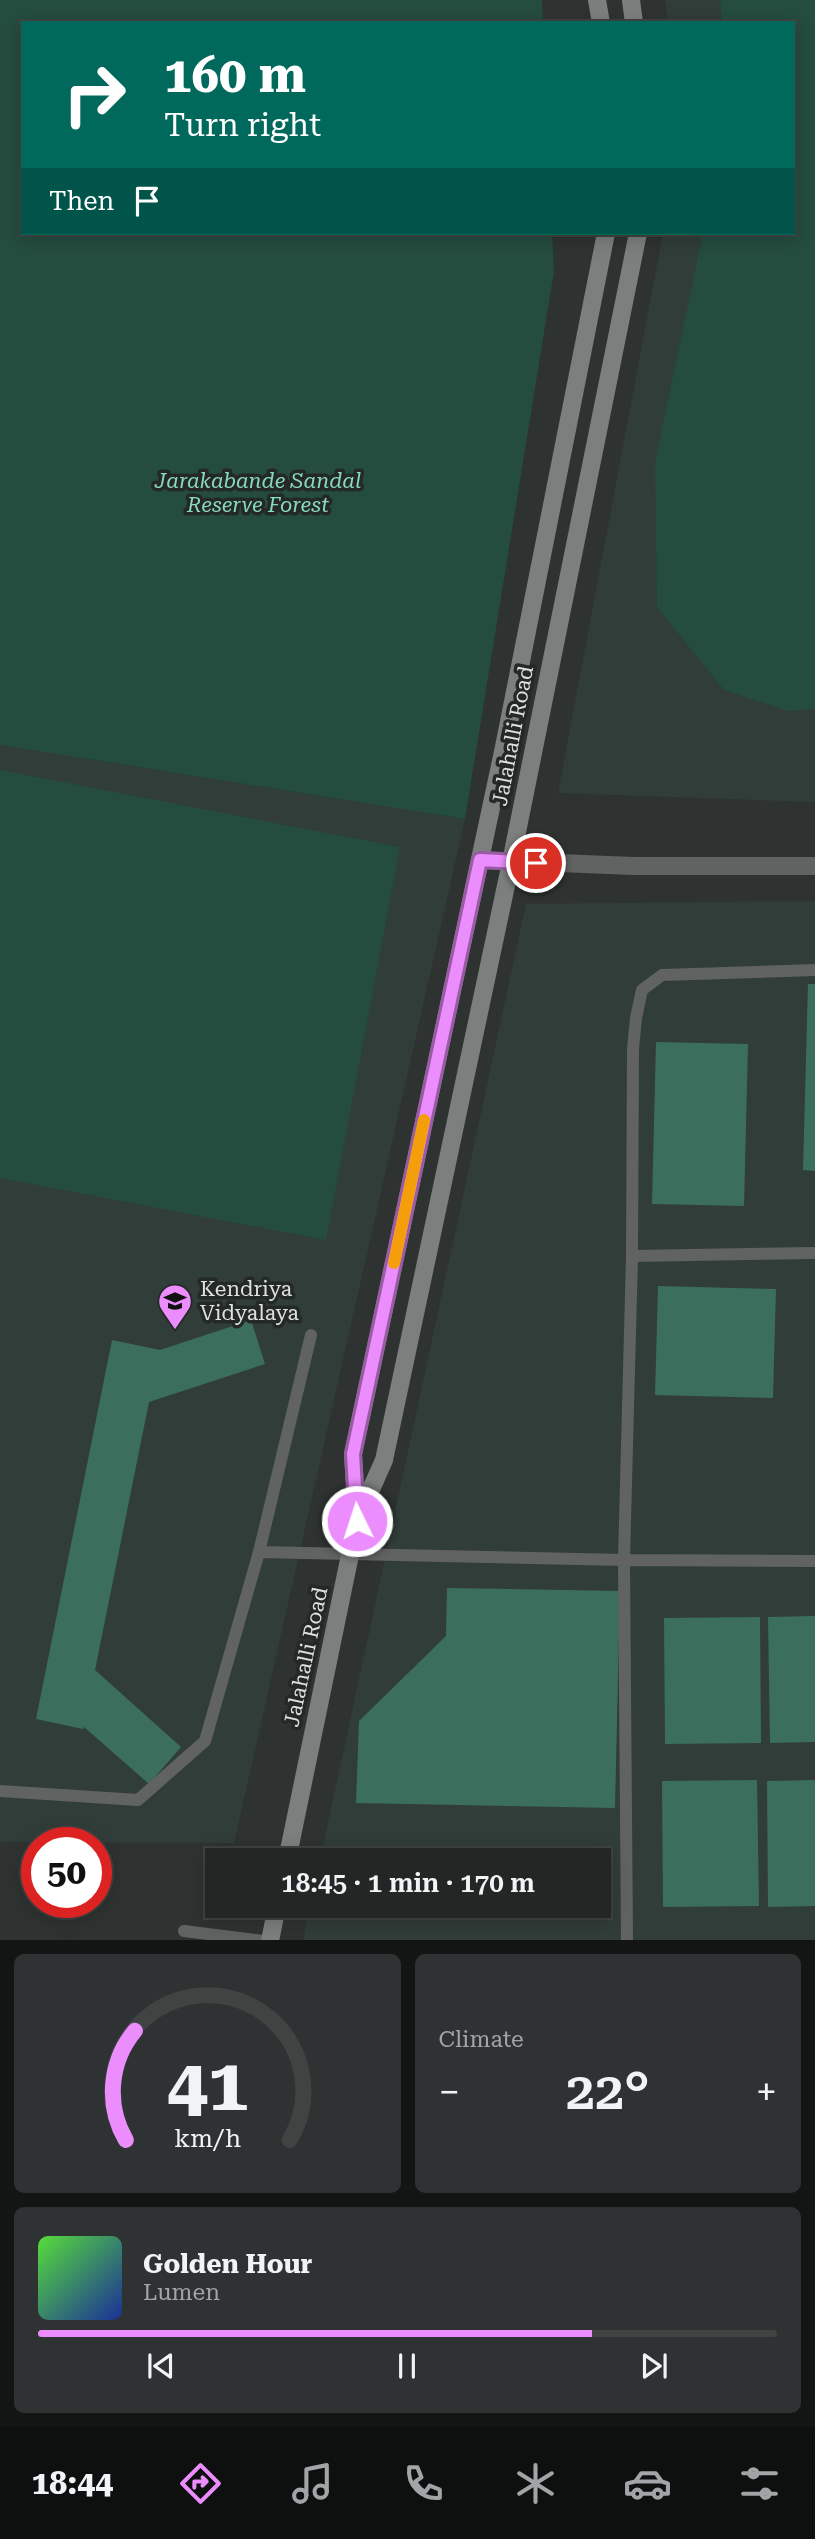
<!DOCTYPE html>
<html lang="en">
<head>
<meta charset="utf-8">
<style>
	body { margin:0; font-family:"Roboto Serif",serif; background:#2e3232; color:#f1f3f6; height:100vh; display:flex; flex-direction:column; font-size:26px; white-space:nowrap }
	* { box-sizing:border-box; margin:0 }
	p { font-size:23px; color:#a2a5a7 }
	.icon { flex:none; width:38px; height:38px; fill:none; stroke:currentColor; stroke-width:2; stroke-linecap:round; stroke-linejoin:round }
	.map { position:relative; height:1940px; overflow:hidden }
	.panel { display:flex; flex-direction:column; gap:14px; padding:14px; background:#131514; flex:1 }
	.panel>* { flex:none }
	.top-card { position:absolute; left:21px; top:21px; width:774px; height:214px; border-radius:0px; box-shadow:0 4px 18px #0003,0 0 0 2px #3f4342; background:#00695c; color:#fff; overflow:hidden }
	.speed { position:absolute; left:21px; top:1827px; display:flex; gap:14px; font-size:35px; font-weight:700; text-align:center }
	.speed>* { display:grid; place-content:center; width:91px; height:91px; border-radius:50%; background:#222625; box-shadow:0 4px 18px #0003,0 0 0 2px #3f4342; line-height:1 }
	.speed .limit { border:10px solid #d22; background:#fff; color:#111 }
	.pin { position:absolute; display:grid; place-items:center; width:60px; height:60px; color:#fff; margin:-30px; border:4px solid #fff; border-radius:50%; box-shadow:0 2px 7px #0007 }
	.me { position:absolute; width:77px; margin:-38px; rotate:356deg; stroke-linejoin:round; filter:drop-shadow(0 0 5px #0008) }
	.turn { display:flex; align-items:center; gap:24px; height:147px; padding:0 28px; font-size:32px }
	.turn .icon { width:91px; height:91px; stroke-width:2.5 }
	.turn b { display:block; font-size:49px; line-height:60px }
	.then { display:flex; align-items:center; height:66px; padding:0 28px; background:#0003; gap:14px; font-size:26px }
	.big { font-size:52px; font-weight:600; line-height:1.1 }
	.panel .card { flex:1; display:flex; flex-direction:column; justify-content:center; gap:10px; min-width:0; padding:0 24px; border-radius:10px; background:#2e3232 }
	.panel .dial { align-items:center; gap:0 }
	.dial svg { height:182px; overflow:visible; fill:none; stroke:#3f4342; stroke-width:7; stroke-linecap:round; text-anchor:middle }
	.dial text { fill:#f1f3f6; stroke:none }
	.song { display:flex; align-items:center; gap:21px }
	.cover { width:84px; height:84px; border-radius:10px; background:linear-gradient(135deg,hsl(110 70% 55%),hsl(230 70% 35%)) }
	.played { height:7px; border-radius:4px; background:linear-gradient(90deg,#eb8dfc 75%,#3f4342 75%) }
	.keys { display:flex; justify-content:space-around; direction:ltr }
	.heat { display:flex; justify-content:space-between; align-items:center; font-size:38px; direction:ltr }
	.panel .tiles { flex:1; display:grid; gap:14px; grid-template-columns:1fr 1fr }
	.card:last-child { grid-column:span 2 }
	.trip { position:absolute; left:205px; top:1848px; width:406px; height:70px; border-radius:0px; background:#222625; box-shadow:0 4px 18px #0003,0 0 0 2px #3f4342; font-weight:600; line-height:70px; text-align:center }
	.menu { display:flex; height:112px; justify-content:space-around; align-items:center; background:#0e0f0f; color:#a2a5a7 }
	.menu .icon { width:49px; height:49px }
	.menu .current { color:#eb8dfc }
	.menu b { font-size:32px; color:#f1f3f6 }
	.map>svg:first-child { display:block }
	.built { fill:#313d39 }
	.green { fill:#244c3f }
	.building { fill:#3c6e5e }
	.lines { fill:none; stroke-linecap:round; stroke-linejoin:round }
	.lane { stroke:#616362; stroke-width:12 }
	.street { stroke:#616362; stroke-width:18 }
	.secondary { stroke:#7b7f7d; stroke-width:18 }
	.route-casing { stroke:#995ca4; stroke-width:18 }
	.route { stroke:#eb8dfc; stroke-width:12 }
	.slow { stroke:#f59e0b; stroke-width:12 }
	.labels { text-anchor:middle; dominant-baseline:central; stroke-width:7; stroke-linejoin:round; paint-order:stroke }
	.park-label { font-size:21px; font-style:italic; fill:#87dabf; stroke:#242927 }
	.street-label { font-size:21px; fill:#dde1df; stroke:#242927 }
	.poi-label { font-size:21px; fill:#dde1df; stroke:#242927; text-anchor:start }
</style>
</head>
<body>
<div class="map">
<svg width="815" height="1941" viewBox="0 0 815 1941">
	<rect width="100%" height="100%" fill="#2e3331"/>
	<!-- built -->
	<path class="built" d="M665 0H815V802L558 793 663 233H793V23H668Z
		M0 745 465 819 234 1843 0 1842Z
		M815 901V1940L303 1941 310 1906H598V1860H320L526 904Z"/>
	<!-- green -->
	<path class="green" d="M0 0H542L543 23H23V233H552L554 271 465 819 0 745Z
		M720 0H815V709L788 711 724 690 657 607 655 462 703 233H793V23H722Z
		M0 770 400 847 326 1240 0 1178Z"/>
	<!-- building -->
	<path class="building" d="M808 984H815V1171L803 1170Z
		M656 1042 748 1044 744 1206 652 1204Z
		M658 1286 776 1289 773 1398 655 1395Z
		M251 1320 265 1364 149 1402 95 1670 181 1747 149 1784 84 1727 83 1729 36 1719 112 1340 160 1350Z
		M447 1588 620 1591 615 1808 356 1803 359 1721 446 1636Z
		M815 1616V1742L770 1743 768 1617Z
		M760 1617 761 1743 665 1744 664 1618Z
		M757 1780 759 1906 663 1907 662 1781Z
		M815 1780V1906L768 1907 767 1781Z"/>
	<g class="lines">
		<!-- lane -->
		<path class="lane" d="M632 1256 815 1253
			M259 1552 624 1560 815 1561
			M0 1791 138 1800 205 1741 259 1552 311 1335
			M184 1931 264 1941
			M627 1941 624 1560 632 1256 633 1049 636 1018 642 990 662 975 815 970"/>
		<!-- street -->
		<path class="street" d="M480 860 634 866H815"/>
		<!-- secondary -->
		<path class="secondary" d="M597 0 601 23
			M631 0 634 23
			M357 1518 353 1454 504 747 606 233
			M287 1860 357 1521 384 1460 511 862 638 233
			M270 1941 277 1906"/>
	</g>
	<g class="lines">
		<!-- route casing -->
		<g class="route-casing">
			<path id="route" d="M357 1521 353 1454 480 860 536 863"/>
		</g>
		<!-- route -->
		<use href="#route" class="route"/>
		<!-- slow -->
		<path class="slow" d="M394 1263 424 1120"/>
	</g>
	<!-- icons -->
	<defs>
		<g id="school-pin" transform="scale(1.75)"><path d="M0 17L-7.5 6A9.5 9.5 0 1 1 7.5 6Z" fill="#eb8dfc" stroke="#242927"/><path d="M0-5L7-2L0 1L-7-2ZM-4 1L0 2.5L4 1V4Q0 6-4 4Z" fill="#111"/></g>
	</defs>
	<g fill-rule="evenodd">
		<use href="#school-pin" x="175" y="1301"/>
	</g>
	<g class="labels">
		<!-- park labels -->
		<g class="park-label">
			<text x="258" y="481">Jarakabande Sandal<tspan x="258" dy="24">Reserve Forest</tspan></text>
		</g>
		<!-- street labels -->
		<g class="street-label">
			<text transform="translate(513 736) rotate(-79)">Jalahalli Road</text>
			<text transform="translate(306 1657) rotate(-78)">Jalahalli Road</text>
		</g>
		<!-- poi labels -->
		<g class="poi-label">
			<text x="200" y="1289">Kendriya<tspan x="200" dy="24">Vidyalaya</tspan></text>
		</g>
	</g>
</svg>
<div class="speed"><div class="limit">50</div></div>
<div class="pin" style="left:536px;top:863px;background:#d93025"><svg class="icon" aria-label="arrive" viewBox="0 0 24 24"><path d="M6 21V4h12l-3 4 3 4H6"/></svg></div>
<svg class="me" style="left:357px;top:1521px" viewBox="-20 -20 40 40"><circle r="17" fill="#eb8dfc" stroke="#fff" stroke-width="3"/><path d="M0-11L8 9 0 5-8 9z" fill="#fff"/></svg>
<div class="trip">18:45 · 1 min · 170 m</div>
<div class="top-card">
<div class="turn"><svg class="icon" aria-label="right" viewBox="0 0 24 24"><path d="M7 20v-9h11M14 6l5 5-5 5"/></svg><div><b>160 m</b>Turn right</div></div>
<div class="then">Then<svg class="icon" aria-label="arrive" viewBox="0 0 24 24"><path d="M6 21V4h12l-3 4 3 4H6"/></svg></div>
</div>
</div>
<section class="panel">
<div class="tiles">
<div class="card dial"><svg viewBox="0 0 100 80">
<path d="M14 69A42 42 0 1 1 86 69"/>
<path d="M14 69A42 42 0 0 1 18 21" stroke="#eb8dfc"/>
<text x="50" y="56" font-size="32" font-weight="700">41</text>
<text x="50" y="72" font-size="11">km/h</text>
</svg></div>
<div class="card"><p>Climate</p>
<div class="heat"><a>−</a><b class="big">22°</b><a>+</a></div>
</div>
<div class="card">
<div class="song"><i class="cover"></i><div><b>Golden Hour</b><p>Lumen</p></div></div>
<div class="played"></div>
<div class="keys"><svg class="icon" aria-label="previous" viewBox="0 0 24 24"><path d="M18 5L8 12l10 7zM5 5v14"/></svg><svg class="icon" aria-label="pause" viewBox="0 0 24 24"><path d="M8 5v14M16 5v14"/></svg><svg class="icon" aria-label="next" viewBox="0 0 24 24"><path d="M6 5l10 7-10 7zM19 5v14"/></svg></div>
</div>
</div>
</section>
<nav class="menu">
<b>18:44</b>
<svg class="icon current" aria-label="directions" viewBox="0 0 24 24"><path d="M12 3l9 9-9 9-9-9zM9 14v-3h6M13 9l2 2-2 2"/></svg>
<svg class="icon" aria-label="music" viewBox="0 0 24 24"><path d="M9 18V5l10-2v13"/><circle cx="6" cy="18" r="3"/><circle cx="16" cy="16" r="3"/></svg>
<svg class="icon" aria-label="phone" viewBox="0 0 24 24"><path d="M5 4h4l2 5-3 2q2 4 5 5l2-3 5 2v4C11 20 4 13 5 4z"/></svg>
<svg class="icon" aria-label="climate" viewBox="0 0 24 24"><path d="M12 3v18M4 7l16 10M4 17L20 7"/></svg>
<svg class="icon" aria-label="car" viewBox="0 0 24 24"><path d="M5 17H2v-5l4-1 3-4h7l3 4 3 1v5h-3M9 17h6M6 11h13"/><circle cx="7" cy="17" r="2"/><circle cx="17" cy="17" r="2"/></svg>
<svg class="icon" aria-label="filters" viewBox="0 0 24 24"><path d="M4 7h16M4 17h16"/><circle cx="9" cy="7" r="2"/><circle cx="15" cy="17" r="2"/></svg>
</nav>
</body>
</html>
